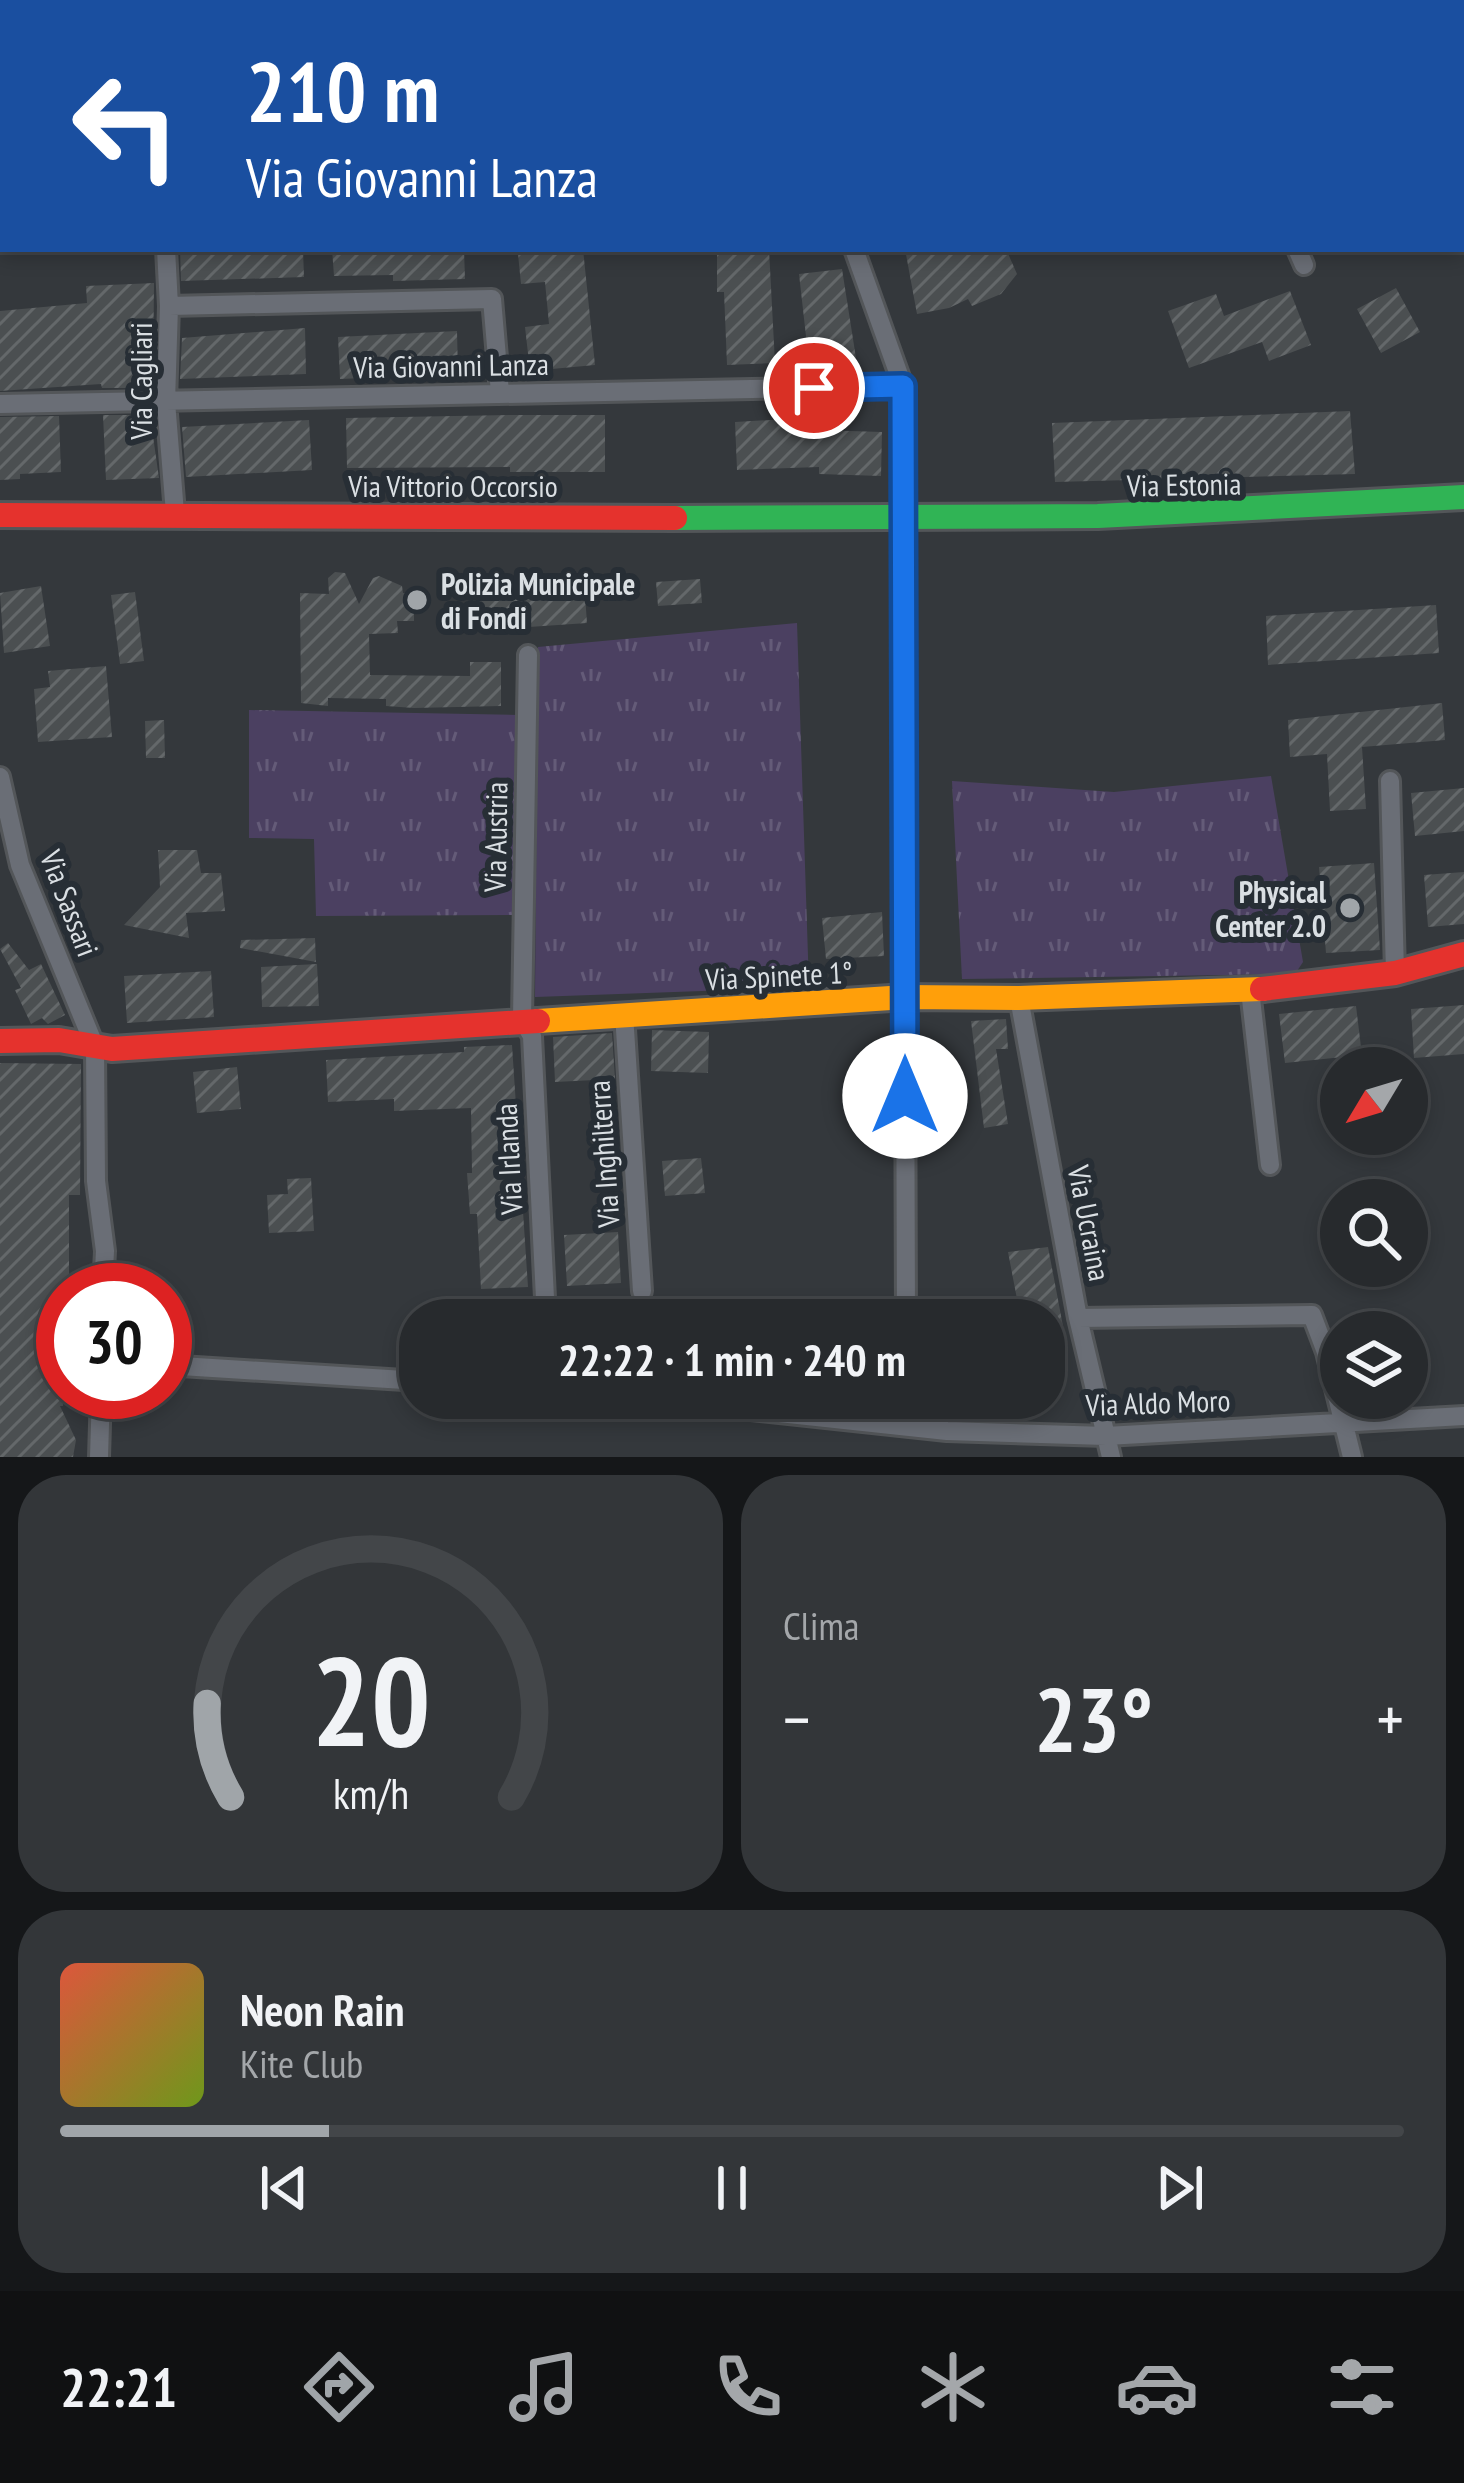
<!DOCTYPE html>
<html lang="it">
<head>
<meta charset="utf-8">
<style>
	body { margin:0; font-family:"PT Sans Narrow",sans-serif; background:#333639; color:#f1f3f6; height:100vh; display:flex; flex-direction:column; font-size:45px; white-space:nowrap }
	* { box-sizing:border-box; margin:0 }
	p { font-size:39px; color:#a4a7aa }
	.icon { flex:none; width:66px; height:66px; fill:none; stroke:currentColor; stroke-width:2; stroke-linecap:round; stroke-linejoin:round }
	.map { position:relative; height:1457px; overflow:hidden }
	.side { display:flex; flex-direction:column; gap:18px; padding:18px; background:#151719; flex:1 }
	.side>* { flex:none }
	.top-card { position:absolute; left:0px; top:0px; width:1464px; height:252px; box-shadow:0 6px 18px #0003,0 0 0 3px #434649; background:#1a4fa0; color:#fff; overflow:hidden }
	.needle { width:78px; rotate:232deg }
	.tools { position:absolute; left:1320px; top:1047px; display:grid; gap:24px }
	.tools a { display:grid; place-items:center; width:108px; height:108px; border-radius:50%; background:#272a2d; box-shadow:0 6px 18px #0003,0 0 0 3px #434649; font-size:60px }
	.speed { position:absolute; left:36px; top:1263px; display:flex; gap:24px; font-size:60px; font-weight:700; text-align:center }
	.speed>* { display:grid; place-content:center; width:156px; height:156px; border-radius:50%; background:#272a2d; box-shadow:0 6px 18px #0003,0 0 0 3px #434649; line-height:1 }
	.speed .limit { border:18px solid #d22; background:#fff; color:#111 }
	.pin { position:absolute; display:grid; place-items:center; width:102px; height:102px; color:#fff; margin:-51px; border:6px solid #fff; border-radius:50%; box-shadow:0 3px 12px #0007 }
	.me { position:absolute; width:132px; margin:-66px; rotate:0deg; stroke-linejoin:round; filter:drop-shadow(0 0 9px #0008) }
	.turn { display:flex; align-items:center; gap:42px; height:252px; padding:0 48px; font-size:54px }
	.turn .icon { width:156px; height:156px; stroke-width:2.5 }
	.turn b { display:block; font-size:84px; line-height:102px }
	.big { font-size:90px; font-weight:700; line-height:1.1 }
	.side .widget { flex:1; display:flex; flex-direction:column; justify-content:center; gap:18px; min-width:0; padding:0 42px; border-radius:48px; background:#333639 }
	.side .dial { align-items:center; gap:0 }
	.dial svg { height:312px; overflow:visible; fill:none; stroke:#434649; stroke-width:7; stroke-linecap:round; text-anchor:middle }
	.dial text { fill:#f1f3f6; stroke:none }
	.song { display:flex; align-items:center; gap:36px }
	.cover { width:144px; height:144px; border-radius:18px; background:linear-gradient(135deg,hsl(10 70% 55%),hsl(80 70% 35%)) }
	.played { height:12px; border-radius:6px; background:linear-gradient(90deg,#a0a5a9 20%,#434649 20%) }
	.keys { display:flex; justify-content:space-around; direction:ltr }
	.heat { display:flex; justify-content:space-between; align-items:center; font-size:66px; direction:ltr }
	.side .tiles { flex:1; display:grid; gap:18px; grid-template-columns:1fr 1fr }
	.widget:last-child { grid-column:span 2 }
	.trip { position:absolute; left:399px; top:1299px; width:666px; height:120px; border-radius:48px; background:#272a2d; box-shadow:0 6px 18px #0003,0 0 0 3px #434649; font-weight:700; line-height:120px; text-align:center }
	.tab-bar { display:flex; height:192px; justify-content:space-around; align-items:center; background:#101112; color:#a4a7aa }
	.tab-bar .icon { width:84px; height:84px }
	.tab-bar .active { color:#a0a5a9 }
	.tab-bar b { font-size:54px; color:#f1f3f6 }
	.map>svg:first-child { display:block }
	.grass { fill:url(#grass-tufts) }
	.building { fill:url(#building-hatch) }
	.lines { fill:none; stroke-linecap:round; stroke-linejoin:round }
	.street-casing { stroke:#535659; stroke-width:24 }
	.fast-casing { stroke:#535659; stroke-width:30 }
	.slow-casing { stroke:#535659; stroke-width:30 }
	.jam-casing { stroke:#535659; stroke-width:30 }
	.street { stroke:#6a6e76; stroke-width:18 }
	.fast { stroke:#30b455; stroke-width:24 }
	.slow { stroke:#ff9f0a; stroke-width:24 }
	.jam { stroke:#e5322d; stroke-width:24 }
	.route-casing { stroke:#114b97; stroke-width:30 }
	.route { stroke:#1a73e8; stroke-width:21 }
	.poi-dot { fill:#a0a5a9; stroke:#272e35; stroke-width:4.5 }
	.labels { text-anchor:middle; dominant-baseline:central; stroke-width:12; stroke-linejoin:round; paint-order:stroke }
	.street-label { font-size:30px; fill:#dadfe3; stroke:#272e35 }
	.poi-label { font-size:30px; font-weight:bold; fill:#dadfe3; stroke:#272e35; text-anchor:start }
</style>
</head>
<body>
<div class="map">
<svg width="1464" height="1457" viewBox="0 0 1464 1457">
	<defs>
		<pattern id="grass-tufts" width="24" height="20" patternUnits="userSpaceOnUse" patternTransform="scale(3)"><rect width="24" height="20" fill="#4b4061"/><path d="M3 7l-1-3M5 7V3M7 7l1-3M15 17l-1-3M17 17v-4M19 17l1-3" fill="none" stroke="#645b78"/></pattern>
		<pattern id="building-hatch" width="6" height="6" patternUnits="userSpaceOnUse" patternTransform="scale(3)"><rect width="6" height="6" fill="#4b4f51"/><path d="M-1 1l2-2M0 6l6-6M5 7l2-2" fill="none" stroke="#64686a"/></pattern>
	</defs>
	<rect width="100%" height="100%" fill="#34383c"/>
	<!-- grass -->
	<path class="grass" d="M797 623 809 987 535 997 538 647Z
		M249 710 517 715 515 915 316 916 314 839 249 838Z
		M1271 776 1303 962 1295 974 962 979 952 781 1114 792Z"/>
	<!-- building -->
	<path class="building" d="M180 249H303L304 277 181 281Z
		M332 249H464L465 279 393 281V275L334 276Z
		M583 249 595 365 530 371 525 327 549 324 545 282 521 284 518 254Z
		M717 249H769L775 363 727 365 724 292H717Z
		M905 249H1006L1017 274 1001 294 972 306 968 299 949 308 917 314Z
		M842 269 856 358 809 363 799 274Z
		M154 283 153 382H149V388H102L101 384 0 391V311L87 303 86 286Z
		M1396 288 1420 332 1381 353 1357 309Z
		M1290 291 1311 345 1269 361 1262 342 1189 368 1168 311 1216 294 1224 316Z
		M305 328 306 374 180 379 182 338Z
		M457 331 458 374 340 379 338 337Z
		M1350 411 1355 474 1055 482 1052 423Z
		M103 415H150L159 478 106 480Z
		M509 415H605V472H510V467L347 468 346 418Z
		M59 416 61 472 20 474V479L0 480V417Z
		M788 419V429L882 432 881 476 819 474V467L737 470 735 422Z
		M309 420 312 470 186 477 182 427Z
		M335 572 345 573 359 604 373 578 379 576 402 586 403 593 414 594V621H397L398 633 369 634 370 675 470 676V662H501V706L414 708 386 706V699L328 698V706L301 703 300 593 329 594 328 578Z
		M700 579 702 603 658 606 656 582Z
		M584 581 587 623 529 627V619L473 621 472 591 527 590 526 585Z
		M41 586 50 646 4 653 0 593Z
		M135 592 144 661 120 664 111 595Z
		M1436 605 1439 653 1268 665 1266 616Z
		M106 666 112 737 38 742 34 689 50 687 48 671Z
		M1442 703 1445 740 1362 747 1366 809 1330 811 1327 754 1290 757 1288 720Z
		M164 720 165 758H146L145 721Z
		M1464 788V831L1415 836 1411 793Z
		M158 850H197L201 873H221L225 911 186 913 189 938 124 925 160 887Z
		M1374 863 1380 950 1326 953 1319 867Z
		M1464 872V924L1428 927 1424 875Z
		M882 912 884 956 826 959 822 918Z
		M315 938 316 962 240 948 241 940Z
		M8 943 29 970 41 964 65 1015 48 1024 42 1018 31 1024 15 990 21 988 0 949Z
		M317 964 319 1006 262 1007 261 967Z
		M211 971 214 1017 127 1023 124 976Z
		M1464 1005V1054L1414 1058 1411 1009Z
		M1356 1006 1362 1055 1285 1063 1279 1014Z
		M1006 1019 1008 1049H996L1008 1124 984 1128 971 1021Z
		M652 1030 709 1032 708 1073 651 1071Z
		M612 1033 615 1079 555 1082 553 1037Z
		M512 1045 528 1287 481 1289 477 1214H470L467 1173H472L471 1108 394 1111V1099L328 1102 326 1060 464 1052V1047Z
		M0 1063 81 1064 80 1195H69V1290H63V1406H60L76 1440 73 1457H0Z
		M237 1067 241 1109 197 1113 193 1072Z
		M701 1158 705 1193 665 1196 662 1161Z
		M311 1178 314 1231 269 1233 267 1195 288 1194 287 1179Z
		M618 1232 621 1283 567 1286 564 1235Z
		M1048 1247 1063 1326 1044 1332V1320H1021L1008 1252Z
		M699 1300 701 1320H652L651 1304Z"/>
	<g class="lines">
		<!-- street casing -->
		<g class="street-casing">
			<path id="street" d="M775 0 776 3
				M1191 0 1192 3
				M160 3V0
				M1461 75H1464
				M0 149 3 148
				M166 249 169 306 166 402 175 513
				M854 249 903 386 906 1320
				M1297 249 1304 265
				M169 306 492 299 500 393
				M0 404 903 386
				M528 655 522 1019 532 1036 545 1298
				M0 777 20 865 95 1047 96 1181 105 1251 103 1290
				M1390 781 1395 973
				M1250 990 1270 1165
				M1019 998 1078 1318 1111 1457
				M624 1014 642 1291
				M1078 1318 1312 1315 1326 1352 1352 1457
				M165 1365 420 1381
				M639 1398 947 1431 1106 1436 1464 1416
				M906 1398V1426
				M99 1457 101 1392"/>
		</g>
		<!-- fast casing -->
		<g class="fast-casing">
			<path id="fast" d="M675 518 1098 516 1464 497"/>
		</g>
		<!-- slow casing -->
		<g class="slow-casing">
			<path id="slow" d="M538 1021 906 997 1019 998 1262 989"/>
		</g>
		<!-- jam casing -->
		<g class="jam-casing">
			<path id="jam" d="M0 515 675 518
				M1262 989 1395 973 1464 954
				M0 1041 59 1040 112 1049 538 1021"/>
		</g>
		<!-- street -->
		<use href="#street" class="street"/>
		<!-- fast -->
		<use href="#fast" class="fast"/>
		<!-- slow -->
		<use href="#slow" class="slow"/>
		<!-- jam -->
		<use href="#jam" class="jam"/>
	</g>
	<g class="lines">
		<!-- route casing -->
		<g class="route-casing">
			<path id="route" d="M814 388 903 386 905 1096"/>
		</g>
		<!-- route -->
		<use href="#route" class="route"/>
	</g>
	<!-- markers -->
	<g class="poi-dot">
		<circle cx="417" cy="600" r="12"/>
		<circle cx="1350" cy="908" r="12"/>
	</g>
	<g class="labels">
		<!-- street labels -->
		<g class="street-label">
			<text transform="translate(451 365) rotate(-1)">Via Giovanni Lanza</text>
			<text transform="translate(140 381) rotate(-90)">Via Cagliari</text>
			<text transform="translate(1184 484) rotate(-1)">Via Estonia</text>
			<text x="453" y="485">Via Vittorio Occorsio</text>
			<text transform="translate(495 837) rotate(-89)">Via Austria</text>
			<text transform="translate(70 903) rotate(69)">Via Sassari</text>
			<text transform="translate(779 975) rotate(-3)">Via Spinete 1°</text>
			<text transform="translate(603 1154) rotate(-94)">Via Inghilterra</text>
			<text transform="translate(508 1159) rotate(-93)">Via Irlanda</text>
			<text transform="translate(1090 1223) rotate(79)">Via Ucraina</text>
			<text transform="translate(1158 1402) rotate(-2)">Via Aldo Moro</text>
		</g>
		<!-- poi labels -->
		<g class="poi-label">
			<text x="441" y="583">Polizia Municipale<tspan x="441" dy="34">di Fondi</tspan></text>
			<text x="1326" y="891" text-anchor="end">Physical<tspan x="1326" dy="34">Center 2.0</tspan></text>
		</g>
	</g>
</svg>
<div class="tools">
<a><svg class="needle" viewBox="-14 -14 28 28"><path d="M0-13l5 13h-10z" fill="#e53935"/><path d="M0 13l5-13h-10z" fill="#a4a7aa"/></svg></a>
<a><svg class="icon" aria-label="search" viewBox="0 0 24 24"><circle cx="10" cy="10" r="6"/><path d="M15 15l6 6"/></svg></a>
<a><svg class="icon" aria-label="layers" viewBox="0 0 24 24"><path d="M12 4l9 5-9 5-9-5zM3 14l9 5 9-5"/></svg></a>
</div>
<div class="speed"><div class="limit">30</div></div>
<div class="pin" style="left:814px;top:388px;background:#d93025"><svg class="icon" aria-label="arrive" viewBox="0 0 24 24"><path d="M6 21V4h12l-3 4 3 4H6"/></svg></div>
<svg class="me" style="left:905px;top:1096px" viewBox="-20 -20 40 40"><circle r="19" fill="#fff"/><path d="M0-13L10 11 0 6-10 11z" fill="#1a73e8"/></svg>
<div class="trip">22:22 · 1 min · 240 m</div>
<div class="top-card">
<div class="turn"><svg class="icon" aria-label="left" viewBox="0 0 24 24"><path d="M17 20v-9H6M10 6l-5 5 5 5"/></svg><div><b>210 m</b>Via Giovanni Lanza</div></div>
</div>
</div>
<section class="side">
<div class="tiles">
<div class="widget dial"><svg viewBox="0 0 100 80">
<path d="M14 69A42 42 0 1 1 86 69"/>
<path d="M14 69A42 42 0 0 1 8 45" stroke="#a0a5a9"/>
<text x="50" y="56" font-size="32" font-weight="700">20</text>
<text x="50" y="72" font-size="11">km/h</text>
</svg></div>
<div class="widget"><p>Clima</p>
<div class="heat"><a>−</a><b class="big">23°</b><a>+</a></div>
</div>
<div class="widget">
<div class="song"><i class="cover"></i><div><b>Neon Rain</b><p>Kite Club</p></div></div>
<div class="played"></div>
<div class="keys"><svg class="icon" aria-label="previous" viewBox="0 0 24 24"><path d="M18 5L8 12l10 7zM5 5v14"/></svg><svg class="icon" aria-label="pause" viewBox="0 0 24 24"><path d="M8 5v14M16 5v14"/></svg><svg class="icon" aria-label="next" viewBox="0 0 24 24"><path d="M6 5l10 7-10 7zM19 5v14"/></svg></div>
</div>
</div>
</section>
<nav class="tab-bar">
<b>22:21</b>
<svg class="icon active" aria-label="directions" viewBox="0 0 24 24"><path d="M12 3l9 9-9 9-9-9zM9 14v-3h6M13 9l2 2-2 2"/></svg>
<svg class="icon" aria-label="music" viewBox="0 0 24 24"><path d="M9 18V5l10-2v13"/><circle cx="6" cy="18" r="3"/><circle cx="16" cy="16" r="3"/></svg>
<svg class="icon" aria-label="phone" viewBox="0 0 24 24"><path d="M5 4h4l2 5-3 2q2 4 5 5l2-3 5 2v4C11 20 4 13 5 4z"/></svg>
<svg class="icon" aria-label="climate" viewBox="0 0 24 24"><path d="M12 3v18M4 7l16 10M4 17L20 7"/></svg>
<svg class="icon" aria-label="car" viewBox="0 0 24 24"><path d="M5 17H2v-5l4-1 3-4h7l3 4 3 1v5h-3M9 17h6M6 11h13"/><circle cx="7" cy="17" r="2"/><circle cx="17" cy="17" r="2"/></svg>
<svg class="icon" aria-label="filters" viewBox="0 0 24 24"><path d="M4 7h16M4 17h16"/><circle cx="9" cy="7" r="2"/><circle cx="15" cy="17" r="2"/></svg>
</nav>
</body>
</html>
